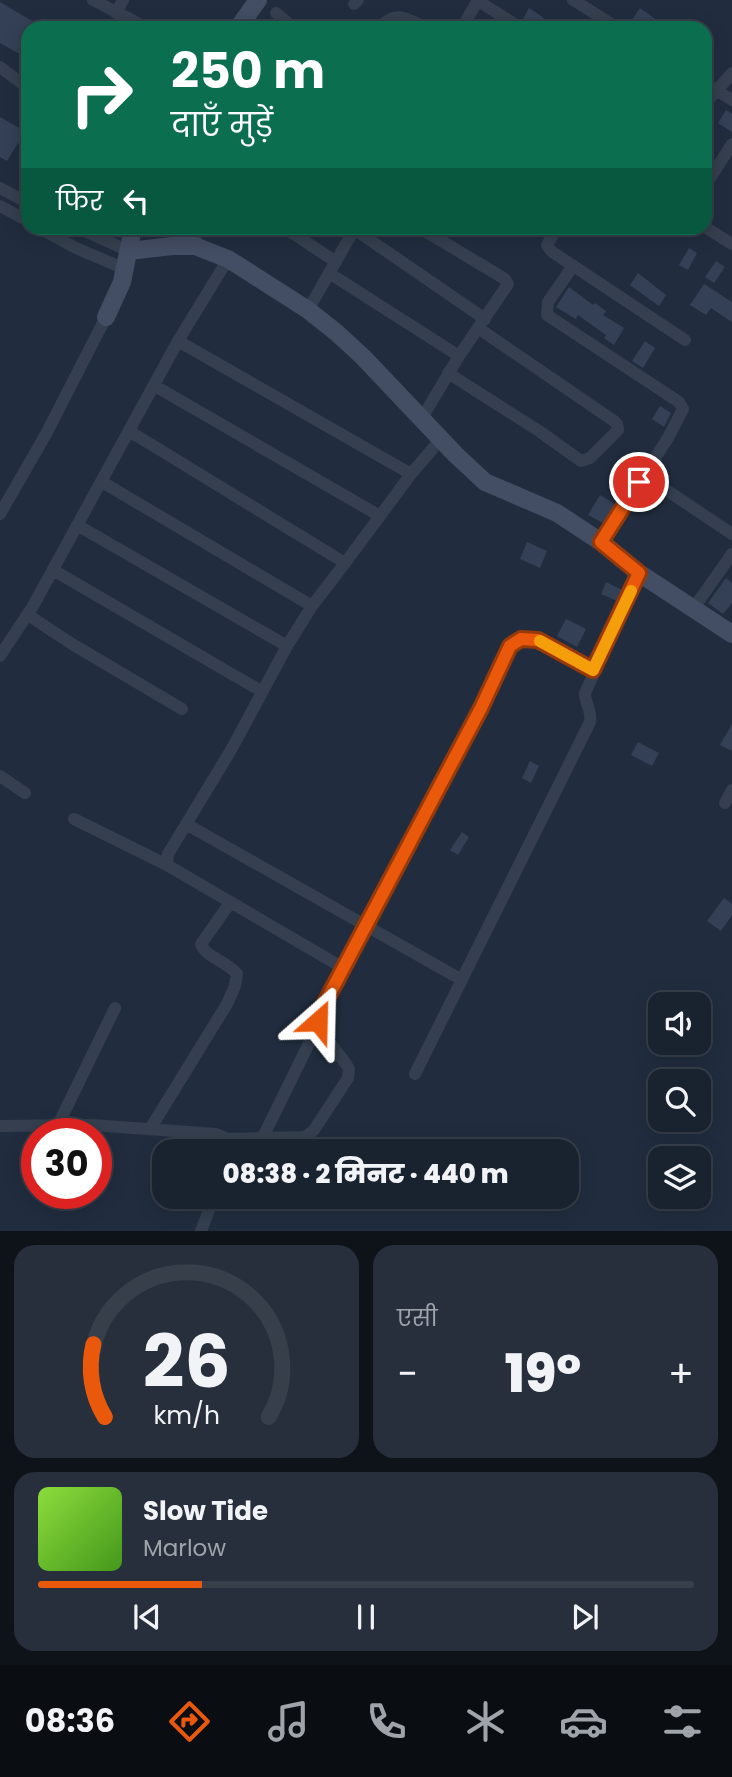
<!DOCTYPE html>
<html lang="hi">
<head>
<meta charset="utf-8">
<style>
	body { margin:0; font-family:Poppins,"Noto Sans Devanagari",sans-serif; background:#262f3b; color:#f1f3f6; height:100vh; display:flex; flex-direction:column; font-size:26px; white-space:nowrap }
	* { box-sizing:border-box; margin:0 }
	p { font-size:23px; color:#9fa4aa }
	.icon { flex:none; width:38px; height:38px; fill:none; stroke:currentColor; stroke-width:2; stroke-linecap:round; stroke-linejoin:round }
	.map { position:relative; height:1231px; overflow:hidden }
	.panel { display:flex; flex-direction:column; gap:14px; padding:14px; background:#0e131a; flex:1 }
	.panel>* { flex:none }
	.banner { position:absolute; left:21px; top:21px; width:691px; height:214px; border-radius:21px; box-shadow:0 4px 18px #0003,0 0 0 2px #373f4b; background:#0b6e4f; color:#fff; overflow:hidden }
	.tools { position:absolute; left:648px; top:992px; display:grid; gap:14px }
	.tools a { display:grid; place-items:center; width:63px; height:63px; border-radius:14px; background:#19222f; box-shadow:0 4px 18px #0003,0 0 0 2px #373f4b; font-size:35px }
	.speed { position:absolute; left:21px; top:1118px; display:flex; gap:14px; font-size:35px; font-weight:700; text-align:center }
	.speed>* { display:grid; place-content:center; width:91px; height:91px; border-radius:50%; background:#19222f; box-shadow:0 4px 18px #0003,0 0 0 2px #373f4b; line-height:1 }
	.speed .limit { border:10px solid #d22; background:#fff; color:#111 }
	.pin { position:absolute; display:grid; place-items:center; width:60px; height:60px; color:#fff; margin:-30px; border:4px solid #fff; border-radius:50%; box-shadow:0 2px 7px #0007 }
	.me { position:absolute; width:77px; margin:-38px; rotate:25deg; stroke-linejoin:round; filter:drop-shadow(0 0 5px #0008) }
	.turn { display:flex; align-items:center; gap:24px; height:147px; padding:0 35px; font-size:32px }
	.turn .icon { width:91px; height:91px; stroke-width:2.5 }
	.turn b { display:block; font-size:49px; line-height:60px }
	.then { display:flex; align-items:center; height:66px; padding:0 35px; background:#0003; gap:14px; font-size:26px }
	.big { font-size:52px; font-weight:800; line-height:1.1 }
	.panel .widget { flex:1; display:flex; flex-direction:column; justify-content:center; gap:10px; min-width:0; padding:0 24px; border-radius:21px; background:#262f3b }
	.panel .dial { align-items:center; gap:0 }
	.dial svg { height:182px; overflow:visible; fill:none; stroke:#373f4b; stroke-width:7; stroke-linecap:round; text-anchor:middle }
	.dial text { fill:#f1f3f6; stroke:none }
	.song { display:flex; align-items:center; gap:21px }
	.cover { width:84px; height:84px; border-radius:10px; background:linear-gradient(135deg,hsl(90 70% 55%),hsl(100 70% 35%)) }
	.played { height:7px; border-radius:4px; background:linear-gradient(90deg,#ea580c 25%,#373f4b 25%) }
	.keys { display:flex; justify-content:space-around; direction:ltr }
	.heat { display:flex; justify-content:space-between; align-items:center; font-size:38px; direction:ltr }
	.panel .tiles { flex:1; display:grid; gap:14px; grid-template-columns:1fr 1fr }
	.widget:last-child { grid-column:span 2 }
	.trip { position:absolute; left:152px; top:1139px; width:427px; height:70px; border-radius:21px; background:#19222f; box-shadow:0 4px 18px #0003,0 0 0 2px #373f4b; font-weight:800; line-height:70px; text-align:center }
	.tabs { display:flex; height:112px; justify-content:space-around; align-items:center; background:#0a0e13; color:#9fa4aa }
	.tabs .icon { width:49px; height:49px }
	.tabs .selected { color:#ea580c }
	.tabs b { font-size:32px; color:#f1f3f6 }
	.map>svg:first-child { display:block }
	.building { fill:#334056 }
	.lines { fill:none; stroke-linecap:round; stroke-linejoin:round }
	.street { stroke:#353f4f; stroke-width:12 }
	.secondary { stroke:#434d63; stroke-width:18 }
	.route-casing { stroke:#983908; stroke-width:18 }
	.route { stroke:#ea580c; stroke-width:12 }
	.slow { stroke:#f59e0b; stroke-width:12 }
</style>
</head>
<body>
<div class="map">
<svg width="732" height="1231" viewBox="0 0 732 1231">
	<rect width="100%" height="100%" fill="#212d3f"/>
	<!-- building -->
	<path class="building" d="M0 2 44 28H28V59L0 43Z
		M529 8 544 18 538 28H530L523 19Z
		M640 8 658 21 653 28H635L629 24Z
		M726 110 732 114V132L718 123Z
		M0 117 28 133 20 145 18 143 7 161 0 157Z
		M689 248 697 253 688 270 679 265Z
		M716 261 725 267 714 283 705 277Z
		M638 273 666 295 659 306 630 285Z
		M704 284 732 302V322L711 308 706 315 690 305Z
		M569 287 593 305 595 303 606 311 603 315 624 328 614 345 604 338 606 335 578 315 576 319 556 307Z
		M645 341 655 348 643 368 632 361Z
		M660 406 671 413 664 427 652 419Z
		M600 495 615 504 603 523 588 515Z
		M527 542 547 551 540 568 520 559Z
		M726 578 732 583V603L723 614 708 603Z
		M606 582 622 590 617 601 601 594Z
		M566 619 586 629 577 647 557 636Z
		M732 724V751L720 745Z
		M638 742 659 753 652 766 631 755Z
		M530 761 539 766 531 783 522 778Z
		M462 832 469 837 458 855 450 850Z
		M724 898 732 904V915L721 931 707 921Z"/>
	<g class="lines">
		<!-- street -->
		<path class="street" d="M93 0 147 28
			M573 0 618 28
			M478 1 521 28
			M354 4 358 0
			M116 13 123 0
			M276 13 294 28
			M379 28C396 9 407 19 427 28
			M462 28 478 0
			M0 67 28 88
			M705 83 732 100
			M705 104 732 73
			M705 186 732 144
			M0 188 28 203
			M0 206 28 221
			M705 227 732 244
			M39 228 76 248 125 269
			M78 228 129 251
			M285 228 336 262
			M420 228 505 279 508 284 459 356 422 418
			M557 228 547 245 551 251 685 340
			M354 229 485 319
			M191 246 200 228
			M573 266 548 302 547 315 679 402 683 409 668 438 601 542
			M329 273 459 356
			M308 310 355 228
			M178 341 411 474 380 516
			M448 373 539 431 581 461 590 458 618 430 617 424 614 421 478 328
			M155 386 380 516 345 563
			M129 431 345 563 312 606
			M411 474 441 439
			M644 475 732 534
			M0 514 46 434 106 317
			M77 525 287 646 312 606 102 482
			M53 570 261 691
			M693 609 732 554
			M28 615 72 644 182 709
			M287 646 231 750 168 854 167 865 345 969
			M0 656 33 606 178 341 228 259
			M0 776 25 793
			M725 803 732 790
			M74 819 167 865
			M186 824 462 980
			M415 1074 590 722C592 711 585 703 585 693L639 573
			M58 1125 115 1008
			M0 1126 92 1125 216 1134 229 1139 230 1152
			M150 1129 227 1004 235 986 237 974C227 961 206 958 201 944L230 903
			M229 1139 305 1137 314 1130 348 1078 349 1069 346 1064 320 1030 319 1014 481 708 510 646 521 639 538 640 593 671
			M262 1139 318 1025
			M201 1231 214 1197"/>
		<!-- secondary -->
		<path class="secondary" d="M238 28 258 0
			M129 251 172 246H195L228 259 255 276 308 310 337 333 363 357 455 454 485 482 557 513 601 542 639 573 732 634
			M106 317 122 282 133 228"/>
	</g>
	<g class="lines">
		<!-- route casing -->
		<g class="route-casing">
			<path id="route" d="M318 1021 319 1014 481 708 510 646 521 639 538 640 593 670 639 573 601 542 639 482"/>
		</g>
		<!-- route -->
		<use href="#route" class="route"/>
		<!-- slow -->
		<path class="slow" d="M540 641 593 670 631 591"/>
	</g>
</svg>
<div class="tools">
<a><svg class="icon" aria-label="sound" viewBox="0 0 24 24"><path d="M4 9h4l5-4v14l-5-4H4zM17 9q2 3 0 6"/></svg></a>
<a><svg class="icon" aria-label="search" viewBox="0 0 24 24"><circle cx="10" cy="10" r="6"/><path d="M15 15l6 6"/></svg></a>
<a><svg class="icon" aria-label="layers" viewBox="0 0 24 24"><path d="M12 4l9 5-9 5-9-5zM3 14l9 5 9-5"/></svg></a>
</div>
<div class="speed"><div class="limit">30</div></div>
<div class="pin" style="left:639px;top:482px;background:#d93025"><svg class="icon" aria-label="arrive" viewBox="0 0 24 24"><path d="M6 21V4h12l-3 4 3 4H6"/></svg></div>
<svg class="me" style="left:318px;top:1021px" viewBox="-20 -20 40 40"><path d="M0-17L14 15 0 8-14 15z" fill="#ea580c" stroke="#fff" stroke-width="4"/></svg>
<div class="trip">08:38 · 2 मिनट · 440 m</div>
<div class="banner">
<div class="turn"><svg class="icon" aria-label="right" viewBox="0 0 24 24"><path d="M7 20v-9h11M14 6l5 5-5 5"/></svg><div><b>250 m</b>दाएँ मुड़ें</div></div>
<div class="then">फिर<svg class="icon" aria-label="left" viewBox="0 0 24 24"><path d="M17 20v-9H6M10 6l-5 5 5 5"/></svg></div>
</div>
</div>
<section class="panel">
<div class="tiles">
<div class="widget dial"><svg viewBox="0 0 100 80">
<path d="M14 69A42 42 0 1 1 86 69"/>
<path d="M14 69A42 42 0 0 1 9 37" stroke="#ea580c"/>
<text x="50" y="56" font-size="32" font-weight="700">26</text>
<text x="50" y="72" font-size="11">km/h</text>
</svg></div>
<div class="widget"><p>एसी</p>
<div class="heat"><a>−</a><b class="big">19°</b><a>+</a></div>
</div>
<div class="widget">
<div class="song"><i class="cover"></i><div><b>Slow Tide</b><p>Marlow</p></div></div>
<div class="played"></div>
<div class="keys"><svg class="icon" aria-label="previous" viewBox="0 0 24 24"><path d="M18 5L8 12l10 7zM5 5v14"/></svg><svg class="icon" aria-label="pause" viewBox="0 0 24 24"><path d="M8 5v14M16 5v14"/></svg><svg class="icon" aria-label="next" viewBox="0 0 24 24"><path d="M6 5l10 7-10 7zM19 5v14"/></svg></div>
</div>
</div>
</section>
<nav class="tabs">
<b>08:36</b>
<svg class="icon selected" aria-label="directions" viewBox="0 0 24 24"><path d="M12 3l9 9-9 9-9-9zM9 14v-3h6M13 9l2 2-2 2"/></svg>
<svg class="icon" aria-label="music" viewBox="0 0 24 24"><path d="M9 18V5l10-2v13"/><circle cx="6" cy="18" r="3"/><circle cx="16" cy="16" r="3"/></svg>
<svg class="icon" aria-label="phone" viewBox="0 0 24 24"><path d="M5 4h4l2 5-3 2q2 4 5 5l2-3 5 2v4C11 20 4 13 5 4z"/></svg>
<svg class="icon" aria-label="climate" viewBox="0 0 24 24"><path d="M12 3v18M4 7l16 10M4 17L20 7"/></svg>
<svg class="icon" aria-label="car" viewBox="0 0 24 24"><path d="M5 17H2v-5l4-1 3-4h7l3 4 3 1v5h-3M9 17h6M6 11h13"/><circle cx="7" cy="17" r="2"/><circle cx="17" cy="17" r="2"/></svg>
<svg class="icon" aria-label="filters" viewBox="0 0 24 24"><path d="M4 7h16M4 17h16"/><circle cx="9" cy="7" r="2"/><circle cx="15" cy="17" r="2"/></svg>
</nav>
</body>
</html>
